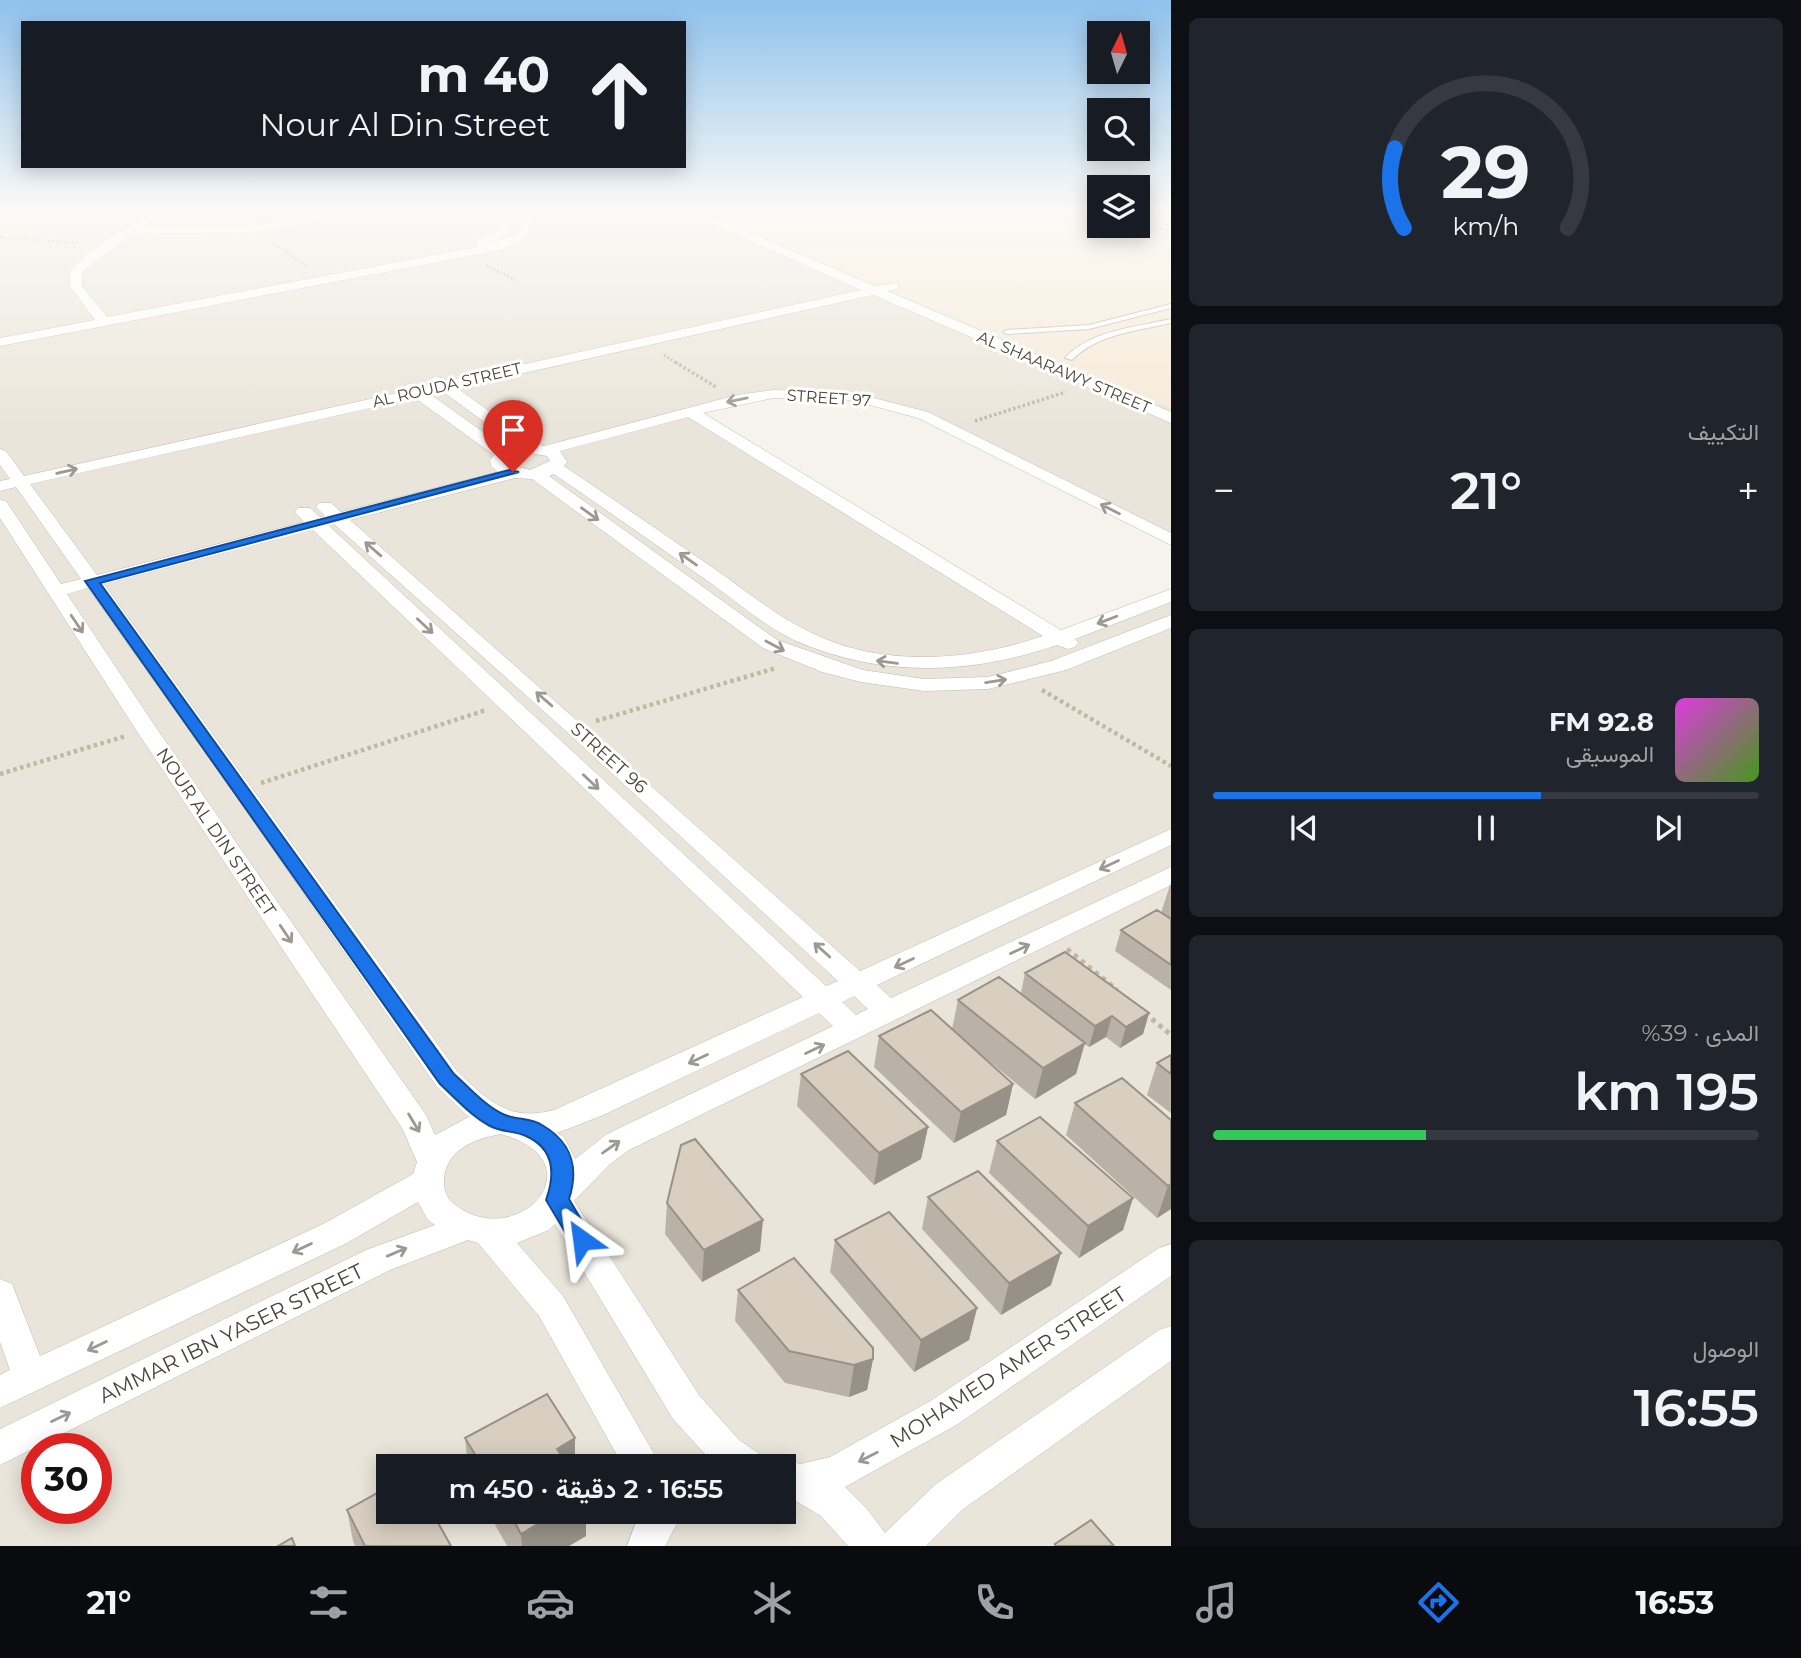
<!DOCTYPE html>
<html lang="ar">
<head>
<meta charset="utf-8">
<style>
	body { margin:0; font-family:Montserrat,Vazirmatn,sans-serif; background:#20242c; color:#f1f3f6; direction:rtl; height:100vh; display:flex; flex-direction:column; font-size:26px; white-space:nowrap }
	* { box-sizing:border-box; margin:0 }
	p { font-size:23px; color:#9ea1a6 }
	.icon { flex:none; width:38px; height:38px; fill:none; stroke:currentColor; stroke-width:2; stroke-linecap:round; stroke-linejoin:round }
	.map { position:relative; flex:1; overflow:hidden; direction:ltr }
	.details { display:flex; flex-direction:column; gap:18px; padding:18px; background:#0d0f14; width:630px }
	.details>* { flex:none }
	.hud { position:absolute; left:21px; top:21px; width:665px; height:147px; border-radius:0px; box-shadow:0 4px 18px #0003; direction:rtl; background:#171b24; color:#f1f3f6; overflow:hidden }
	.needle { width:46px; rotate:5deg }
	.controls { position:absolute; left:1087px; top:21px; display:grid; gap:14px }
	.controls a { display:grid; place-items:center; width:63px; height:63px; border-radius:0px; background:#171b24; box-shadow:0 4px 18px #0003; font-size:35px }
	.speed { position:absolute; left:21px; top:1433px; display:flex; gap:14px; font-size:35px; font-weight:700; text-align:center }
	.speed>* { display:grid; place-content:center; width:91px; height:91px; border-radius:50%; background:#171b24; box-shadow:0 4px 18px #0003; line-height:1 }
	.speed .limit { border:10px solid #d22; background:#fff; color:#111 }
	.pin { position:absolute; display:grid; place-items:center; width:60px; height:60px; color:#fff; margin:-72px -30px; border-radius:50% 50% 50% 0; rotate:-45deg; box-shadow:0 0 7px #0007 }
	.pin .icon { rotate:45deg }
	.me { position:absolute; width:77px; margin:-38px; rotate:329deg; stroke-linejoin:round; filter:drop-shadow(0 0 5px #0008) }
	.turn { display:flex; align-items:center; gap:24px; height:147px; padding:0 21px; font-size:32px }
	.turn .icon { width:91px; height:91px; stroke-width:2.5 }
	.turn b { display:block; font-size:49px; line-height:60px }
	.big { font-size:52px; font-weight:600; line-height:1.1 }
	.details .tile { flex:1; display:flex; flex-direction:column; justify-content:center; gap:10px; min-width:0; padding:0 24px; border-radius:10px; background:#20242c }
	.details .dial { align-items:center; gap:0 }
	.dial svg { height:182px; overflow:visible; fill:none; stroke:#363941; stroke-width:7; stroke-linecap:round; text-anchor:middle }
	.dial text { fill:#f1f3f6; stroke:none }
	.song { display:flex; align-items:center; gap:21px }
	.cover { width:84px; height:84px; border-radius:10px; background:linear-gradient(135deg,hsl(300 70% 55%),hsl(100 70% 35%)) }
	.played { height:7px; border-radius:4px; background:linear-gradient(90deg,#1a73e8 60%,#363941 60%) }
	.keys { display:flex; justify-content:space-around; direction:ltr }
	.heat { display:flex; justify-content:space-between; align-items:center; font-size:38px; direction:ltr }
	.charge { height:10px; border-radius:5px; background:linear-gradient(90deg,#34c759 39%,#363941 0) }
	.trip { position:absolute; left:376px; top:1454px; width:420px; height:70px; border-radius:0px; background:#171b24; box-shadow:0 4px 18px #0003; font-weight:600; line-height:70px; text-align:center; direction:rtl }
	.tab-bar { display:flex; height:112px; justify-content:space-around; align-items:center; background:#090b0e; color:#9ea1a6 }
	.tab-bar .icon { width:49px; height:49px }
	.tab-bar .current { color:#1a73e8 }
	.tab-bar b { font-size:32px; color:#f1f3f6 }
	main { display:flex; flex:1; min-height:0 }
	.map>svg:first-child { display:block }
	.residential { fill:#eae5da; fill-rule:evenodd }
	.commercial { fill:#f7ead8 }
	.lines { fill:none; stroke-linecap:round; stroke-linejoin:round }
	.service-casing { stroke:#c2bbae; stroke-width:2 }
	.minor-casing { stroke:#c2bbae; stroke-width:1 }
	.path-far3 { stroke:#c4b79f; stroke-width:2.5; stroke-dasharray:2 2; stroke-linecap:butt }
	.path-far2 { stroke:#c4b79f; stroke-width:3.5; stroke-dasharray:2.5 2.5; stroke-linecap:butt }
	.path-far1 { stroke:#c4b79f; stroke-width:4.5; stroke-dasharray:3.5 3.5; stroke-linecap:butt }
	.path { stroke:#c4b79f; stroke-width:5; stroke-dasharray:4.5 4.5; stroke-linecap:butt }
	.service { fill:#fff; fill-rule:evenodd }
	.minor { fill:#fff; fill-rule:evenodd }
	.wall { fill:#bab2a6 }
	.shaded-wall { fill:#979187 }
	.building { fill:#d8cfc1; stroke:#979187; stroke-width:2 }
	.oneway { stroke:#9c9892 }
	.route { fill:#1a73e8; stroke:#114b97; stroke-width:2 }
	.labels { text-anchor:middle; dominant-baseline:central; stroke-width:6; stroke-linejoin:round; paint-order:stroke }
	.far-street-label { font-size:16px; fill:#4b4439; stroke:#fff }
	.street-label { font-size:18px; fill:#4b4439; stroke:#fff }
	.near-street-label { font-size:21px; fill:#4b4439; stroke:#fff }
</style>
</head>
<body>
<main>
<section class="details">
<div class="tile dial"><svg viewBox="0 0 100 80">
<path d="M14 69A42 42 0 1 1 86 69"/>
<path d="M14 69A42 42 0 0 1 10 34" stroke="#1a73e8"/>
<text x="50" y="56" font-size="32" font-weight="700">29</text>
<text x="50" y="72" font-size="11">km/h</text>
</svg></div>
<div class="tile"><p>التكييف</p>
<div class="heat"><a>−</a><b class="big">21°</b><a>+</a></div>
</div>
<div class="tile">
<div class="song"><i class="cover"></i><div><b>92.8 FM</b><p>الموسيقى</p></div></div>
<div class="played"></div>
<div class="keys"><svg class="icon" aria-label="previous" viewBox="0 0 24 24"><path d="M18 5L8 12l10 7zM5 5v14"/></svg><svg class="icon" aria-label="pause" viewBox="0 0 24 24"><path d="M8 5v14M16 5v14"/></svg><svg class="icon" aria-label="next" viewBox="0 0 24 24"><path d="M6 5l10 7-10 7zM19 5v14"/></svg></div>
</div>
<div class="tile"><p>المدى · 39%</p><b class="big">195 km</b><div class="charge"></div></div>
<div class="tile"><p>الوصول</p><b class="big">16:55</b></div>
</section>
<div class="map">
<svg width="1171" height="1546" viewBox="0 0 1171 1546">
	<rect width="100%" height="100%" fill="#f6f3ec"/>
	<!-- residential -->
	<path class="residential" d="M0 210H699L1171 408V542L899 409 860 400 776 396 684 415 1051 640 1171 593V1546H0ZM37 1449H96V1508H37ZM388 1466H784V1512H388Z"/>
	<!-- commercial -->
	<path class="commercial" d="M699 210H1099V226H1138V210H1171V408Z"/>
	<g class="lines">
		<!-- service casing -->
		<g class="service-casing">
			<path id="service" d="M1138 216 1171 227V231L1138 220Z
				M1171 304V308L1089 329 1007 334 1003 332 1007 330 1089 325Z
				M1171 319V323C1137 331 1097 334 1072 360L1065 358C1090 330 1136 327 1171 319Z"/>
		</g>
		<!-- minor casing -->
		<g class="minor-casing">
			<path id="minor" d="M153 210H166L143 227 253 226 354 210H383L253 232 132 234 82 272V286L107 317 477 247 476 241 497 232 500 225 484 210H496L512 224 506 236 487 245 517 233 522 224 509 210H521L534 223 526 237 501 250 0 346V338L95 320 70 286V271L88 253Z
				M681 210H696L875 286 898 283V289L887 291 1171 412V423L873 295 457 388 535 444 544 446 737 395 773 390 851 392 928 412 1171 533V545L918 418 851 400 773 398 703 413 1061 630 1171 589V602L1075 639 1078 643 1075 647 1068 649 1057 645C970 675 880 678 794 640 764 626 730 596 702 577 653 543 604 508 554 474L549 476 777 640 863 670 924 679 988 677 1051 661 1171 615V628L1066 670 988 689 924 691 861 682 822 672 763 648 532 479 515 478 350 520 860 971 1171 829V845L877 985 891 998 1171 867V885L629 1150 610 1164 574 1201 699 1395 739 1440 758 1453 763 1466H716L673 1419 555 1224 549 1230 517 1243 563 1296 661 1466H623L539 1316 478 1243 468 1240 390 1270 0 1465V1429L366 1250 435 1225 428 1220 418 1202 345 1244 0 1408V1375L10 1370 0 1342V1279L12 1284 40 1356 323 1224 413 1174 417 1162 402 1128 136 730 0 518V500L6 501 61 584 81 579 16 487 0 491V481L10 479 0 465V449L6 451 24 476 406 391 403 387 410 383 420 388 433 385 429 380 436 376 448 381 861 290ZM442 391 516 445 504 447 430 394ZM415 398 494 455 490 460 491 466 498 472 341 512 331 503H319L316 507 325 516 320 517 310 508H298L295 512 304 522 97 575 30 484ZM688 417 1043 636C968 662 878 668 806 630 773 614 743 588 713 568 664 534 614 500 564 466L567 462 560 451ZM530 453 547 456 550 461 530 470 507 464 513 455ZM334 524 567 732 838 981 826 986 329 526ZM313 530 803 997 554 1110C509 1122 488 1101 457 1071L104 584ZM88 588 235 794 437 1087 469 1117 435 1135 426 1115 157 729 67 594ZM854 996 868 1009 856 1015 842 1002ZM819 1013 833 1026 607 1134 575 1159 564 1137 557 1133 601 1116ZM501 1134C601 1162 517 1254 454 1204 448 1199 445 1193 444 1186 442 1151 473 1139 501 1134Z
				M1171 1244V1276L958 1424 845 1487 867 1509 885 1533 936 1484 1159 1330 1171 1326V1361L962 1510 926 1546H848L821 1516 784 1494V1466H769L771 1463 784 1458 800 1464 830 1457 932 1400 1159 1248Z
				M640 1512H683L665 1546H627Z"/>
		</g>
		<!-- path-far3 -->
		<path class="path-far3" d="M0 237 79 243
			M272 242 308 267
			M486 265 515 280
			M664 355 678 364"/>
		<!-- path-far2 -->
		<path class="path-far2" d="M675 362 716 387
			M975 421 1066 392"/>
		<!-- path-far1 -->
		<path class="path-far1" d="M1042 690 1171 766
			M596 721 776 668
			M0 774 126 736
			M261 783 486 710"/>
		<!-- path -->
		<path class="path" d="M1067 949 1117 990
			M1145 1013 1171 1035"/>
		<!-- service -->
		<use href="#service" class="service"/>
		<!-- minor -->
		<use href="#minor" class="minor"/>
	</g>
	<!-- wall -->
	<path class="wall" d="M1171 884V990L1115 951 1121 930 1161 913 1170 885Z
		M1025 973 1149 1013 1143 1034 1120 1048 1106 1037 1089 1047 1084 1044 1076 1074 1035 1099 983 1056 1013 1084 1006 1115 954 1143 874 1067 879 1036 952 1029 958 1000 1021 993Z
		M1171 1055V1113L1147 1095 1157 1063Z
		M801 1074 928 1127 921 1159 874 1185 797 1106Z
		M1075 1103 1171 1120V1209L1157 1218 1066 1135Z
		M997 1141 1133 1198 1123 1230 1079 1258 989 1173Z
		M928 1197 1051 1285 1001 1315 922 1229Z
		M667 1203 760 1251 702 1282 665 1234Z
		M835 1240 977 1308 969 1340 914 1372 830 1272Z
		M738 1290 873 1359 867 1390 849 1397 785 1383 735 1321Z
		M465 1438 575 1466H468Z
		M347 1510 451 1546H355L353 1541Z
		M488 1512H586V1536L569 1546H507Z"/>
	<!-- shaded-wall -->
	<path class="shaded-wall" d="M1149 1013 1143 1034 1120 1048 1126 1027Z
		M1112 1016 1106 1037 1089 1047 1095 1026Z
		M1085 1043 1076 1074 1035 1099 1043 1068Z
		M1013 1084 1006 1115 954 1143 961 1112Z
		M928 1127 921 1159 874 1185 879 1153Z
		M1171 1184V1209L1157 1218 1168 1186Z
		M1133 1198 1123 1230 1079 1258 1088 1226Z
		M763 1220 760 1251 702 1282 704 1250Z
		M1061 1253 1051 1285 1001 1315 1009 1283Z
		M977 1308 969 1340 914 1372 921 1340Z
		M873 1359 867 1390 849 1397 854 1365Z
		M575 1438V1466H558L557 1449Z
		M558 1512H586V1536L569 1546H522L521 1534Z"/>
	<!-- building -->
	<path class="building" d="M1157 910 1171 919V965L1121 930Z
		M1065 952 1149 1013 1126 1027 1112 1016 1095 1026 1025 973Z
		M999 977 1085 1043 1043 1068 958 1000Z
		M931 1010 1013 1084 961 1112 879 1036Z
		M848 1051 928 1127 879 1153 801 1074Z
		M1171 1055V1074L1157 1063Z
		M1122 1078 1171 1120V1184L1168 1186 1075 1103Z
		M1040 1117 1133 1198 1088 1226 997 1141Z
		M695 1139 763 1220 704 1250 667 1203 681 1145Z
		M978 1171 1061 1253 1009 1283 928 1197Z
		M889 1212 977 1308 921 1340 835 1240Z
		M794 1258 873 1348V1359L854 1365 789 1351 738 1290Z
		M547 1394 575 1438 557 1449 568 1466H482L465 1438Z
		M388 1487V1512H432L451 1546H365L347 1510Z
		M509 1512H558L521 1534Z
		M1091 1520 1114 1546H1055V1544Z
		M292 1538 295 1546H278Z"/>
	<!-- one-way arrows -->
	<defs><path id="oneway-shaft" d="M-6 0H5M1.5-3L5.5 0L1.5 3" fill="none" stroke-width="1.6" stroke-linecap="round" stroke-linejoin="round" transform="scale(1.75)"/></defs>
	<g class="oneway">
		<use href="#oneway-shaft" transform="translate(737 400) rotate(168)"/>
		<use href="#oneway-shaft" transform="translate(67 471) rotate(-13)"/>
		<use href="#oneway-shaft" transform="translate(1110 509) rotate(-153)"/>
		<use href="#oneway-shaft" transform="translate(590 514) rotate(36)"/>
		<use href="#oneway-shaft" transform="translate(373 549) rotate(-139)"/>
		<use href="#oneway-shaft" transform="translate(688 559) rotate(-145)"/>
		<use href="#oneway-shaft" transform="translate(1107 620) rotate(159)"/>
		<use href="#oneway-shaft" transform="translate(77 624) rotate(56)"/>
		<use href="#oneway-shaft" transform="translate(425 626) rotate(43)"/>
		<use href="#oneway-shaft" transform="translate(775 646) rotate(28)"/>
		<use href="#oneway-shaft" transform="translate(887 662) rotate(-172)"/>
		<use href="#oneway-shaft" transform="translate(996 681) rotate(-9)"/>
		<use href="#oneway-shaft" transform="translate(544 699) rotate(-139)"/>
		<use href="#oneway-shaft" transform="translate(591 782) rotate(43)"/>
		<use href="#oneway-shaft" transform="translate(1109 865) rotate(155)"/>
		<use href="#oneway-shaft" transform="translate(286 934) rotate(56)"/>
		<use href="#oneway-shaft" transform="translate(1020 949) rotate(-26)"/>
		<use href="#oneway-shaft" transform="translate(822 950) rotate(-138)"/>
		<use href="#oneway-shaft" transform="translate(904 963) rotate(155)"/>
		<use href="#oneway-shaft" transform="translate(815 1049) rotate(-25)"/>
		<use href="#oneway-shaft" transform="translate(698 1059) rotate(155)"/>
		<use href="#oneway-shaft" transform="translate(414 1123) rotate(59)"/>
		<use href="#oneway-shaft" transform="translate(611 1147) rotate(-35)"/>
		<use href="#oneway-shaft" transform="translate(302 1248) rotate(154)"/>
		<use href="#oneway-shaft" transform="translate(397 1252) rotate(-23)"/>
		<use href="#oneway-shaft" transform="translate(97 1346) rotate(154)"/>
		<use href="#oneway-shaft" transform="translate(61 1417) rotate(-26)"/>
		<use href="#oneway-shaft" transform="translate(868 1457) rotate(153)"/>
	</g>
	<!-- sky -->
	<linearGradient id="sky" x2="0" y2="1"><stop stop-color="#8fc1ec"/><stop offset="0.49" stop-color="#fbfaf6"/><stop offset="1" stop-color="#fbfaf6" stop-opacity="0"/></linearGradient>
	<rect width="1171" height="427" fill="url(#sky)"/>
	<!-- route -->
	<path class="route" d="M509 470 519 472 100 583 454 1074C470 1088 486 1107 505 1115 517 1120 532 1118 542 1125 573 1143 579 1168 569 1199L593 1240 590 1247 582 1250 574 1247 546 1200C555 1175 555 1149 526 1136 515 1131 501 1132 490 1126 471 1116 456 1099 440 1084L85 581Z"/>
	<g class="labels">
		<!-- far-street labels -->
		<g class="far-street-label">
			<text transform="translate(1064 372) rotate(23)">AL SHAARAWY STREET</text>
			<text transform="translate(447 385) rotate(-13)">AL ROUDA STREET</text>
			<text transform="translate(829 398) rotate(4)">STREET 97</text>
		</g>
		<!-- street labels -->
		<g class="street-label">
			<text transform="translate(609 758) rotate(42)">STREET 96</text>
			<text transform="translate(216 832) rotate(56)">NOUR AL DIN STREET</text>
		</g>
		<!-- near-street labels -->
		<g class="near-street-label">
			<text transform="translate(231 1333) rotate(-26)">AMMAR IBN YASER STREET</text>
			<text transform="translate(1008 1367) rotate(-33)">MOHAMED AMER STREET</text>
		</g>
	</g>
</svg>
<div class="controls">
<a><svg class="needle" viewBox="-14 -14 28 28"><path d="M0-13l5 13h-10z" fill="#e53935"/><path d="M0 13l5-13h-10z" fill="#9ea1a6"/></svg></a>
<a><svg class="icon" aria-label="search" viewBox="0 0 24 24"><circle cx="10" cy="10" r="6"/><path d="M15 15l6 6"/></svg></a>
<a><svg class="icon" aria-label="layers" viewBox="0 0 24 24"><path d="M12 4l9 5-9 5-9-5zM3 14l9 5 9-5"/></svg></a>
</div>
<div class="speed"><div class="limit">30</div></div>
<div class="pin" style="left:513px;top:472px;background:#d93025"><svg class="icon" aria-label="arrive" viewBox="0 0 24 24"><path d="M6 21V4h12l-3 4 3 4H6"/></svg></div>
<svg class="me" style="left:582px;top:1240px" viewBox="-20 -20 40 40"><path d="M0-17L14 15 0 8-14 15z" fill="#1a73e8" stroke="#fff" stroke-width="4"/></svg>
<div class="trip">16:55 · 2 دقيقة · 450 m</div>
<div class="hud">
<div class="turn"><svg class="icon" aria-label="ahead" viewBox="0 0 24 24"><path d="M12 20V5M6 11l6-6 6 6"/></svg><div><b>40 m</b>Nour Al Din Street</div></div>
</div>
</div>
</main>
<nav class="tab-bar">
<b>16:53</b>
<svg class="icon current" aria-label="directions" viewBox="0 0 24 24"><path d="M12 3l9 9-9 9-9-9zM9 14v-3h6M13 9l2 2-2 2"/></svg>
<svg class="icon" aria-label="music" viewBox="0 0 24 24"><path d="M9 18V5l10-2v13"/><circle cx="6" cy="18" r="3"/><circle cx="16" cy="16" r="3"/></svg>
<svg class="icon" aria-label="phone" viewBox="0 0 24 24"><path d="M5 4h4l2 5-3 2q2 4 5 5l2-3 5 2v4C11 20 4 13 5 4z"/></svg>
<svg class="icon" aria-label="climate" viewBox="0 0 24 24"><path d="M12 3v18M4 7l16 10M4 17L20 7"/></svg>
<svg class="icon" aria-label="car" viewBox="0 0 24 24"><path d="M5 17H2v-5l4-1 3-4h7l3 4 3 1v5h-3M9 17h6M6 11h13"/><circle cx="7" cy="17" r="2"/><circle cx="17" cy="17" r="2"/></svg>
<svg class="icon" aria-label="filters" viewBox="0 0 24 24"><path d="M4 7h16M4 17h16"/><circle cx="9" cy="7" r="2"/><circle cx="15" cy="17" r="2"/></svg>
<b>21°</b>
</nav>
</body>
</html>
